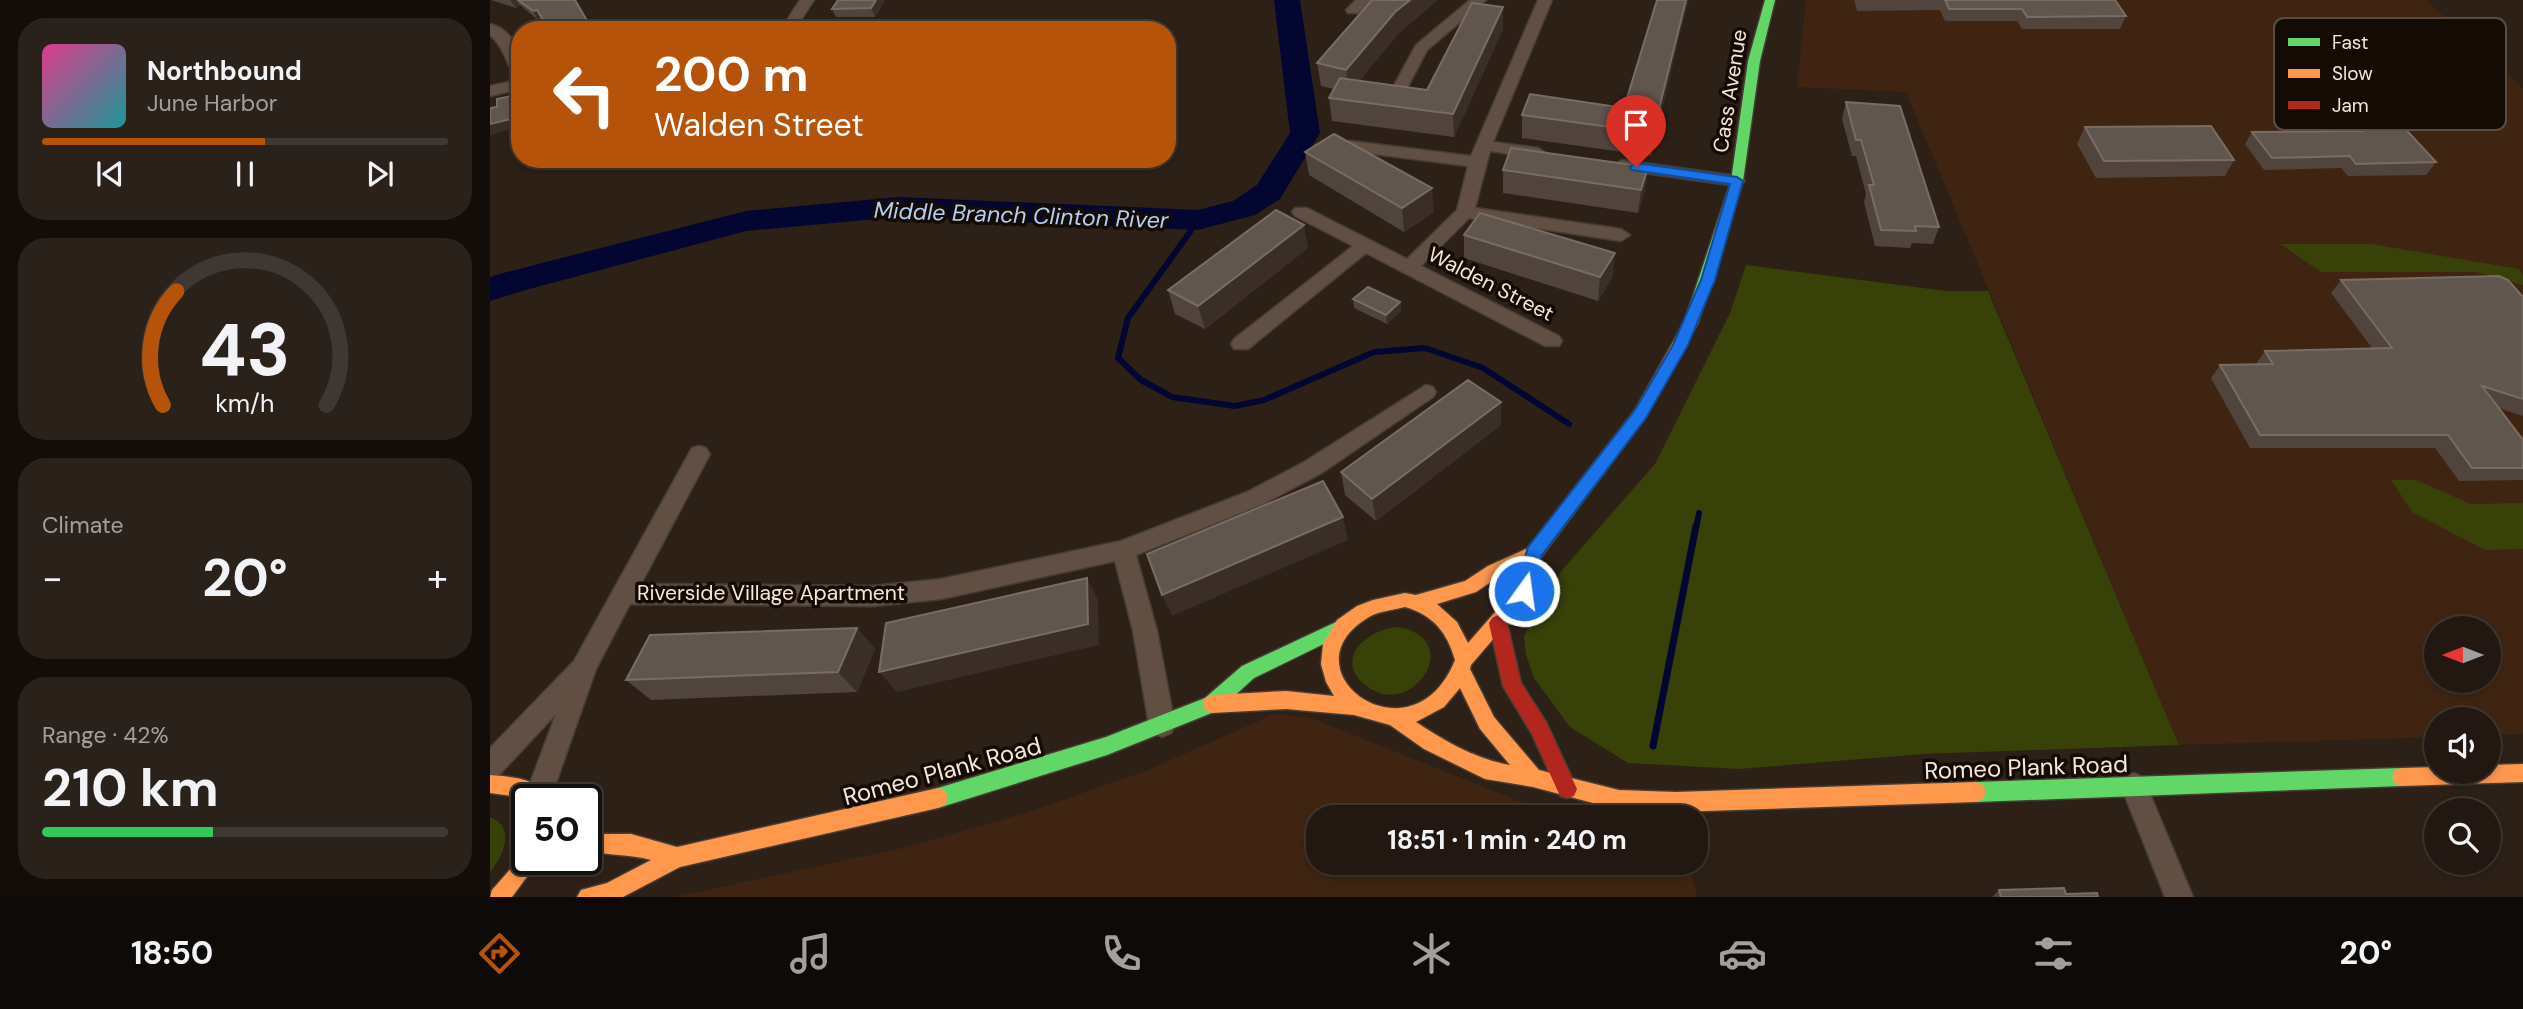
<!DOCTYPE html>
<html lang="en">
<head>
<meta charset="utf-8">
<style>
	body { margin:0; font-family:"DM Sans",sans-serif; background:#2a211a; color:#f1f3f6; height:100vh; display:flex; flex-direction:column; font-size:26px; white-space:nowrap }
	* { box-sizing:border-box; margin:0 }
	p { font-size:23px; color:#a2a09f }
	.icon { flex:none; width:38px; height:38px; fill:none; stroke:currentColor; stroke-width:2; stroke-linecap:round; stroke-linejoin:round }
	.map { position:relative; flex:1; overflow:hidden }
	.details { display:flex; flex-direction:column; gap:18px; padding:18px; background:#130d09; width:490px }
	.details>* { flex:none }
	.top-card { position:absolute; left:21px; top:21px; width:665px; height:147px; border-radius:28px; box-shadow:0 4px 10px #0003,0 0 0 2px #3f3731; background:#b45309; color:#fff; overflow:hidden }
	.needle { width:46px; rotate:270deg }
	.fabs { position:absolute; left:1934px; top:616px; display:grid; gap:14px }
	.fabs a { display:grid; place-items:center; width:77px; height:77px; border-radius:50%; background:#221811; box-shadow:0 4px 10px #0003,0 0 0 2px #3f3731; font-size:35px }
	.speed { position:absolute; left:21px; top:784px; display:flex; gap:14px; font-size:35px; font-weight:700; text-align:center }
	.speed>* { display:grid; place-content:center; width:91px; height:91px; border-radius:50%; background:#221811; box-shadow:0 4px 10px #0003,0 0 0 2px #3f3731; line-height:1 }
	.speed .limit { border:4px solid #111; border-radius:10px; background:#fff; color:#111 }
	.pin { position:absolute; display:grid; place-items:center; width:60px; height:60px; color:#fff; margin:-72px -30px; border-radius:50% 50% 50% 0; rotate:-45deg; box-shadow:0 0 7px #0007 }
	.pin .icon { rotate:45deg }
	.me { position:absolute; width:77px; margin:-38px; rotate:14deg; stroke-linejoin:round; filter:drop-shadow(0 0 5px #0008) }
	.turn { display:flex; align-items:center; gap:24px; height:147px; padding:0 28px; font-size:32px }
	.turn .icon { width:91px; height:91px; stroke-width:2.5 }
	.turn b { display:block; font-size:49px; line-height:60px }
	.big { font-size:52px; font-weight:700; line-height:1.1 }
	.details .tile { flex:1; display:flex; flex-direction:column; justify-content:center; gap:10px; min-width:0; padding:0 24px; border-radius:28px; background:#2a211a }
	.details .dial { align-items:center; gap:0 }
	.dial svg { height:182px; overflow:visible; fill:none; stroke:#3f3731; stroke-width:7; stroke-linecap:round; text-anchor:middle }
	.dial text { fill:#f1f3f6; stroke:none }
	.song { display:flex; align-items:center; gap:21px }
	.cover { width:84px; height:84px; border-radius:10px; background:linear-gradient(135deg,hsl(330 70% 55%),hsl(180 70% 35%)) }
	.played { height:7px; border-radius:4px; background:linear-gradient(90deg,#b45309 55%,#3f3731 55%) }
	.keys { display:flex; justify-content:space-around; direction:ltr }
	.heat { display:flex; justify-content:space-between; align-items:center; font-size:38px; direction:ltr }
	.charge { height:10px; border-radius:5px; background:linear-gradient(90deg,#34c759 42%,#3f3731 0) }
	.trip { position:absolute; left:816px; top:805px; width:402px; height:70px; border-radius:28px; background:#221811; box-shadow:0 4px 10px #0003,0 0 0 2px #3f3731; font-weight:700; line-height:70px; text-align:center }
	.dock { display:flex; height:112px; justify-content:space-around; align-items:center; background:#0e0a07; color:#a2a09f }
	.dock .icon { width:49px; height:49px }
	.dock .on { color:#b45309 }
	.dock b { font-size:32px; color:#f1f3f6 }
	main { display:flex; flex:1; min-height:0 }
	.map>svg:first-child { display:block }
	.built { fill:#3f2412; fill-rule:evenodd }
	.green { fill:#384107 }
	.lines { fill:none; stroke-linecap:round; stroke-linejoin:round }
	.stream-far2 { stroke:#040632; stroke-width:4.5 }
	.stream-far1 { stroke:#040632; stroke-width:6 }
	.stream { stroke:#040632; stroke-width:7 }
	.river { fill:#040632; fill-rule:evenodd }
	.street-casing { stroke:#473d34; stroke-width:3 }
	.fast-casing { stroke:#473d34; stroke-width:3 }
	.slow-casing { stroke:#473d34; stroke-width:3 }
	.jam-casing { stroke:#473d34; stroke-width:3 }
	.street { fill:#604f42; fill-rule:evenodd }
	.fast { fill:#63d668; fill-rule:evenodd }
	.slow { fill:#ff974d; fill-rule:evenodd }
	.jam { fill:#b3261e; fill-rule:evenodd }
	.wall { fill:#50443d }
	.shaded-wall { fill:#3a2e27 }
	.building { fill:#61564e; stroke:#796c64; stroke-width:2 }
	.route { fill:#1a73e8; stroke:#114b97; stroke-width:2 }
	.labels { text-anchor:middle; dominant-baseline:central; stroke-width:7; stroke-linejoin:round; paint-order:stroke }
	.street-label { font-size:21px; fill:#f6e6dc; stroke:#150b05 }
	.water-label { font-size:23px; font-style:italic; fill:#b5cef6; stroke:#150b05 }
	.near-street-label { font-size:24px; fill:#f6e6dc; stroke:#150b05 }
	.key { fill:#150b05; stroke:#584d46; stroke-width:2 }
	.key-label { font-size:19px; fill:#f6e6dc }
</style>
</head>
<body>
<main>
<section class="details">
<div class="tile">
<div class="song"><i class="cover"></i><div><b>Northbound</b><p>June Harbor</p></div></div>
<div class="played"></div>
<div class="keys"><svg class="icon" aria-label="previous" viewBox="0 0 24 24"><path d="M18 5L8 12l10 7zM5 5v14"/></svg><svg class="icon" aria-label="pause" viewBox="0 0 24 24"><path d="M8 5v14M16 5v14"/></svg><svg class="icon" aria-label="next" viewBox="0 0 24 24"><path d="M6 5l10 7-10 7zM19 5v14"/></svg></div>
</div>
<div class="tile dial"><svg viewBox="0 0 100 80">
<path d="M14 69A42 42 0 1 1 86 69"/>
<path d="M14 69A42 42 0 0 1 20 19" stroke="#b45309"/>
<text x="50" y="56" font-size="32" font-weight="700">43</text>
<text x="50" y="72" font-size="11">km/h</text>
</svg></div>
<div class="tile"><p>Climate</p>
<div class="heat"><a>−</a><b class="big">20°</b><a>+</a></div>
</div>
<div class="tile"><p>Range · 42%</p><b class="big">210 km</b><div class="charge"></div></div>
</section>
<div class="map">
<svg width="2033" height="897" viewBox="0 0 2033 897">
	<rect width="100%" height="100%" fill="#2d2017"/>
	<!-- built -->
	<path class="built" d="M1316 0H1936L2033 89V734L1999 735 1998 719H1946V737L1689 745 1416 92 1307 87ZM1946 628H1998V681H1946Z
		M784 714 821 718 1039 805 1103 817H828V863H1199L1207 897H185L417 847 536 813 658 770Z"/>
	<!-- green -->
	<path class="green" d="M1790 244H1882L2029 269 2033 276V285L1986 272H1831Z
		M1256 265 1456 291H1498L1689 745 1433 754 1249 769 1138 763 1080 727 1044 678 1036 655 1034 636 1072 570 1165 464 1240 313Z
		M1901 480H1926L1981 504 2033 503V549L1995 550 1922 512Z
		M907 627C976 637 924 720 878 687 842 661 875 630 907 627Z
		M0 817C26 827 14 856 0 872Z"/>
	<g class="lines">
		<!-- stream-far2 -->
		<path class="stream-far2" d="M699 234 708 220"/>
		<!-- stream-far1 -->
		<path class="stream-far1" d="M700 232 638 318 628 358 651 380 682 397 745 406 774 400 884 352 935 348 993 368 1079 424
			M1206 528 1209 513"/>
		<!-- stream -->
		<path class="stream" d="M1163 746 1206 526"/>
		<!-- river -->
		<path class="river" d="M784 0H810L830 133 790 199 765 215 708 230 409 217 256 231 32 291 0 301V277L9 274 256 211 409 197 708 210 743 201 767 185 800 133Z"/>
		<!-- street casing -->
		<g class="street-casing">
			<path id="street" d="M310 0H324L307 26 293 30H269L297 20Z
				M866 0H882L868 13H858L856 10Z
				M980 0H996L937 50 914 94H904L901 91 926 45Z
				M1048 0H1062L1003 142 1048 148 1056 153 1048 158 1000 151 985 208 1131 229 1140 235 1131 241 979 218 931 266 1069 336 1072 341 1069 346H1055L876 253 758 349H744L741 344 744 339 863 246 805 216 802 212 805 208H817L917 259 967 210 978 166 860 151 852 146 860 141 981 156Z
				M0 24C31 32 30 63 30 89L0 96V86L28 80C18 73 17 49 0 35Z
				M1132 160 1247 176 1255 181 1247 186 1126 169 1124 165Z
				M936 385 943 387 946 392 943 397 830 474 773 504 646 555 667 631 685 725 681 733 672 737 663 733 659 725 643 631 625 561 451 599 383 606 140 604 106 669 60 800 37 802 35 797 66 714 9 775 0 778V748L84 661 202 448 209 446 216 448 220 454 151 584 383 586 451 579 631 541 757 492 814 462Z
				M1644 773 1653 777 1703 897H1675L1631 786 1635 777Z"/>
		</g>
		<!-- fast casing -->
		<g class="fast-casing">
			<path id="fast" d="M1275 0H1285L1270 61 1253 181 1208 323 1201 328 1194 323 1241 181 1258 61Z
				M846 622 852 625 855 630 852 635 764 678 729 710 617 755 448 808 441 805 438 798 441 791 448 788 616 737 715 698 752 666Z
				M1912 768 1919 770 1922 777 1919 784 1912 786 1486 802 1479 799 1476 792 1479 785 1486 782Z"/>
		</g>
		<!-- slow casing -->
		<g class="slow-casing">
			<path id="slow" d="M1201 318 1208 323 1155 418 1052 556 1040 596 981 665 980 669 1004 717 1049 770 1129 790 1186 792 1486 782 1493 785 1496 792 1493 799 1486 802 1186 812 1129 810 1043 787 995 779 934 749 900 725 864 715 796 709 722 713 715 710 713 704 715 698 722 695 796 691 844 696 836 682 831 664 833 644 847 620 867 606 883 600 915 593 926 595 975 581 998 566 1038 548 1145 410 1196 319ZM1032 566 1026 588 978 643 967 622 947 604 986 592 1010 576ZM915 607C943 615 957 632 965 660 922 767 790 670 879 617 889 611 904 610 915 607ZM970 688 990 729 1020 765C985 759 955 741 926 722L954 707Z
				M2033 764V782L1912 786 1905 784 1902 777 1905 770 1912 768 1946 767V772H1998V765Z
				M0 775C21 777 49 777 59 800H37V803L29 797 0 793Z
				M448 788 455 791 458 798 455 805 448 808 190 867 133 897H87L91 890 117 883 161 860C139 854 118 856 96 850V830L112 834H141L187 847Z
				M37 850V859H50L22 897H0L2 890Z"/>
		</g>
		<!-- jam casing -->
		<g class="jam-casing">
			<path id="jam" d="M1008 615 1014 618 1017 623 1031 683 1056 722 1087 789 1084 796 1077 798 1070 796 1042 734 1013 686 999 623 1002 618Z"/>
		</g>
		<!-- street -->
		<use href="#street" class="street"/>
		<!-- fast -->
		<use href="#fast" class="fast"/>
		<!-- slow -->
		<use href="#slow" class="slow"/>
		<!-- jam -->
		<use href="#jam" class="jam"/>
	</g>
	<!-- wall -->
	<path class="wall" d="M1 0H86L99 23 104 22 109 30H59L52 18 48 20 30 5 26 8Z
		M348 0H395L385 17H346L342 9Z
		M1364 0H1625L1636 16 1630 29H1532L1527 21H1455L1450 10 1367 11Z
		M1013 7V29L964 137 842 121 839 98 844 89 831 86 827 63 907 35 869 81 937 90Z
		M1186 50 1161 156 1032 138V115L1134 108Z
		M1356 102 1449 227 1443 244 1422 243 1420 248 1385 246 1374 202 1376 194 1366 156H1362L1352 119Z
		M1864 122 1946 162 1936 175 1858 176 1851 168 1774 170 1755 144 1762 132 1858 131Z
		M1595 127 1744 160 1735 176 1606 178 1587 144Z
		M815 152 944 212 914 232 819 175Z
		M1013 170 1155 190 1148 213 1013 193Z
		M974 235 1123 276 1108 301 974 258Z
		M818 248 715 329 685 314 678 290Z
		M1851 280 2033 297V416L2009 408 2033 440V480L1969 481 1945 448H1760L1721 378 1730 365 1766 364 1775 351 1882 348 1841 293Z
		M863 299 910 302 911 311 897 324 864 308Z
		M1011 425 886 521 855 495 851 472Z
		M367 628 385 649 367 692 161 700 136 680Z
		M1509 890 1576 894 1608 897H1502Z"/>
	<!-- shaded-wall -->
	<path class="shaded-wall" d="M20 0H27L30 5 26 8Z
		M386 0H395L385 17 381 8Z
		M920 0H948L907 35 859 93 856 70 905 12Z
		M1196 0H1199L1186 50 1161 156 1163 133Z
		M1013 7V29L964 137 963 114Z
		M47 10 53 18 48 20 43 11Z
		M30 117V127L0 135V124Z
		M1158 167 1155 190 1148 213 1151 190Z
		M942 188 944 212 914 232 912 208Z
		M814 225 818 248 715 329 708 306Z
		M1125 253 1123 276 1108 301 1110 277Z
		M910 302 911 311 897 324 896 315Z
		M1011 402V425L886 521 882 499Z
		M853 517 858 540 682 616 672 595Z
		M597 578 608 600 609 645 407 692 389 672Z
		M367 628 385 649 367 692 348 672Z"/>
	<!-- building -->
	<path class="building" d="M28 0H85L99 24 104 22 105 30H59L47 10 43 11Z
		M348 0H386L381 8 342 9Z
		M882 0H920L905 12 856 70 827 63Z
		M1167 0H1196L1163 133 1032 115 1040 94 1134 108Z
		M1455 0H1625L1636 16 1537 17 1532 9H1459Z
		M982 3 1013 7 963 114 839 98 850 78 937 90Z
		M30 94V117L0 124V108L7 107V99Z
		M1356 102 1410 106 1449 227 1425 226 1426 231 1391 230 1379 185H1384L1371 140H1366Z
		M1908 121 1946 162 1866 164 1860 156 1782 158 1762 132 1872 131 1864 122Z
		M1721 126 1744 160 1614 161 1595 127Z
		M844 134 942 188 912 208 815 152Z
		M1021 148 1158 167 1151 190 1013 170Z
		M786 210 814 225 708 306 678 290Z
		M990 213 1125 253 1110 277 974 235Z
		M2009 276 2018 280 2033 297V399L1992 386 2033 440V468H1982L1958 435H1770L1730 365 1783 364 1775 351 1902 348 1851 280Z
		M878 287 910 302 896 315 863 299Z
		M978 380 1011 402 882 499 851 472Z
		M833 481 853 517 672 595 657 554Z
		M597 578 598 624 389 672 396 623Z
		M367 628 348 672 136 680 160 635Z
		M1574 888 1576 894 1607 893 1608 897H1511L1509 890Z"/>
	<!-- route -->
	<path class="route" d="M1146 163 1247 177 1253 181 1225 280 1198 345 1156 418 1052 555 1043 591 1040 596 1034 598 1028 596 1025 591 1038 547 1145 410 1183 345 1211 280 1240 184 1142 170 1140 167Z"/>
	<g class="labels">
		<!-- street labels -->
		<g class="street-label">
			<text transform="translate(1240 91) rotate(-81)">Cass Avenue</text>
			<text transform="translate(1001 284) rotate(27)">Walden Street</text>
			<text x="281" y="593">Riverside Village Apartment</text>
		</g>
		<!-- water labels -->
		<g class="water-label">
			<text transform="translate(531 215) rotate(2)">Middle Branch Clinton River</text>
		</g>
		<!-- near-street labels -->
		<g class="near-street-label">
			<text transform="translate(1536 767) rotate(-2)">Romeo Plank Road</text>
			<text transform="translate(452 771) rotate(-15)">Romeo Plank Road</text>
		</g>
	</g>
	<!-- legend -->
	<rect x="1784" y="18" width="232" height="112" rx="10" class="key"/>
	<rect x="1798" y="38" width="32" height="8" fill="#63d668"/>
	<rect x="1798" y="69" width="32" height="9" fill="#ff974d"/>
	<rect x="1798" y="101" width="32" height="8" fill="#b3261e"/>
	<g class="key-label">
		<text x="1842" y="49">Fast</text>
		<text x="1842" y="80">Slow</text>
		<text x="1842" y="112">Jam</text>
	</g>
</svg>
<div class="fabs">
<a><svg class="needle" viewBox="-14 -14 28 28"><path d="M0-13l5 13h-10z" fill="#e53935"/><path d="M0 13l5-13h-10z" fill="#a2a09f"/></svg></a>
<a><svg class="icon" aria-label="sound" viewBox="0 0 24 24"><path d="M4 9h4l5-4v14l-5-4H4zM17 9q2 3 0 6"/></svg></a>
<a><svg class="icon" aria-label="search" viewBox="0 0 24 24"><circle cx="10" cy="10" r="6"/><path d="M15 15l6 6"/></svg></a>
</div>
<div class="speed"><div class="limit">50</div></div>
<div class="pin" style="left:1146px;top:167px;background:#d93025"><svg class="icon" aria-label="arrive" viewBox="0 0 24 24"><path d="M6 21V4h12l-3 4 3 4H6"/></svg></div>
<svg class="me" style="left:1034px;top:591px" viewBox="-20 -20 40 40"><circle r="17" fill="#1a73e8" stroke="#fff" stroke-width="3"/><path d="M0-11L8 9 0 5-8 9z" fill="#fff"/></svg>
<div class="trip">18:51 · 1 min · 240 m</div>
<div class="top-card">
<div class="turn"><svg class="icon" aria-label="left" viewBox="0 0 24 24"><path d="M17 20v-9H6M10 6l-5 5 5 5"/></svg><div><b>200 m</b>Walden Street</div></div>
</div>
</div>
</main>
<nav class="dock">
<b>18:50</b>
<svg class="icon on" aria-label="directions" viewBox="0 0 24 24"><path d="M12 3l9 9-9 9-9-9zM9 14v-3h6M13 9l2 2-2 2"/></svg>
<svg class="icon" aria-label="music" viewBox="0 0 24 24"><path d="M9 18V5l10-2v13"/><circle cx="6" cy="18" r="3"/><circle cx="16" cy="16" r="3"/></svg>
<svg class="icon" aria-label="phone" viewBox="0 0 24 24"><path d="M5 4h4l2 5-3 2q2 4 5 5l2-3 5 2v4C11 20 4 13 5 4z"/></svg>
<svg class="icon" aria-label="climate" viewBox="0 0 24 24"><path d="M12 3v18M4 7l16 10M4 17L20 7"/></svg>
<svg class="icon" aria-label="car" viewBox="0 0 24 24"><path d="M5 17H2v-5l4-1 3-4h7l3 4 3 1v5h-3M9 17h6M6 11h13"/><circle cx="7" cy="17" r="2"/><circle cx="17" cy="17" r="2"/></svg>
<svg class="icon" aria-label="filters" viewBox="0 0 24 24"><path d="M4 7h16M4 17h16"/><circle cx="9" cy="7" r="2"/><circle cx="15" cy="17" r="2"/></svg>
<b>20°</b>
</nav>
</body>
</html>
